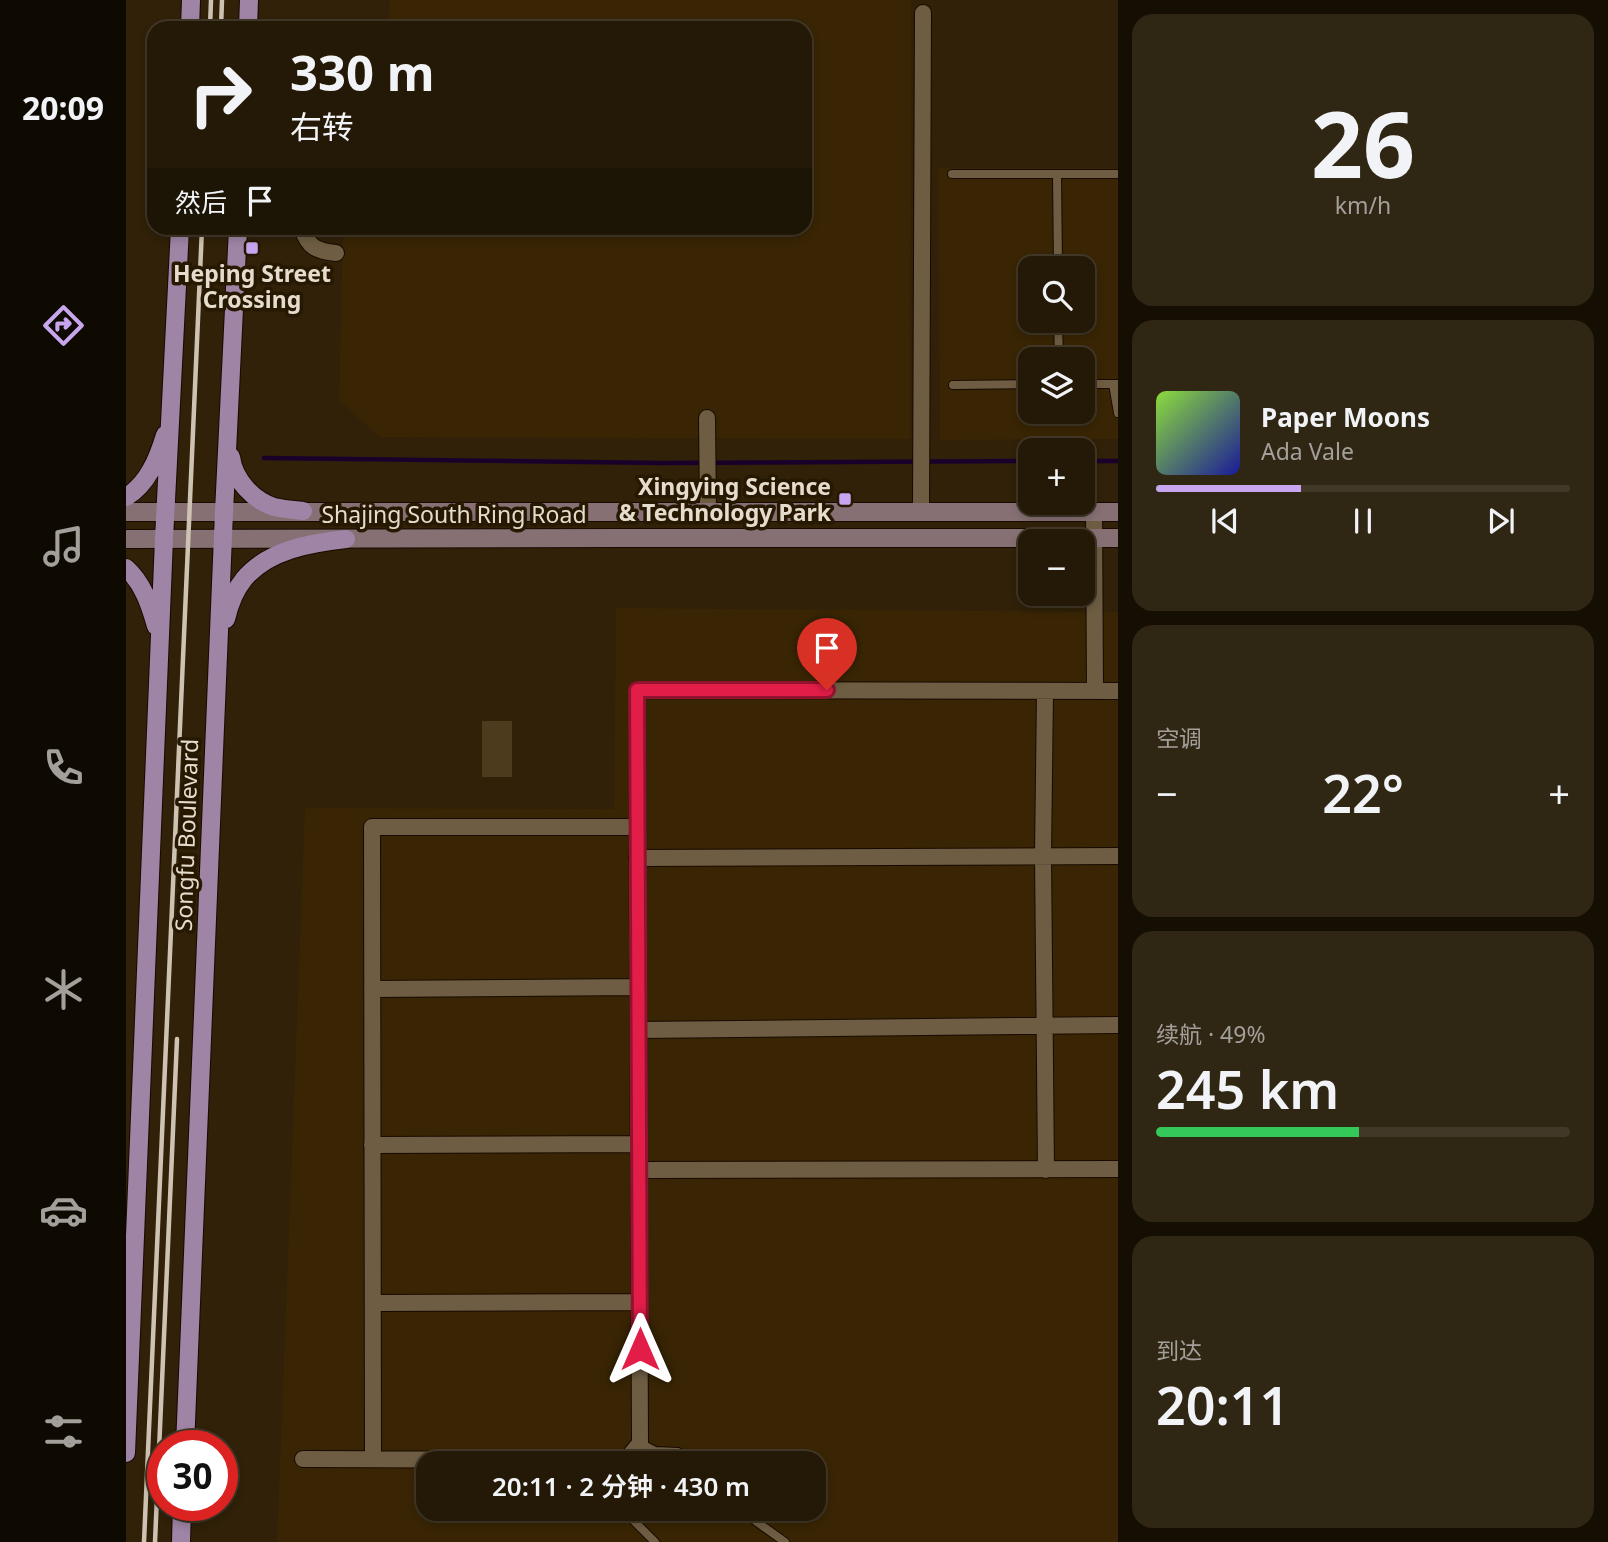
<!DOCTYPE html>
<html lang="zh">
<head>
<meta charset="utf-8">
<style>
	body { margin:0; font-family:"Noto Sans","Noto Sans SC",sans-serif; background:#302614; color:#f1f3f6; height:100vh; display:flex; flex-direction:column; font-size:26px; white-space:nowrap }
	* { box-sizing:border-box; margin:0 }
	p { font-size:23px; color:#a3a09b }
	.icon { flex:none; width:38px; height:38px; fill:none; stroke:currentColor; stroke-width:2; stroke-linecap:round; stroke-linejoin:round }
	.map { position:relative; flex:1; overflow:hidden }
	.panel { display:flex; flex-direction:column; gap:14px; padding:14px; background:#140e03; width:490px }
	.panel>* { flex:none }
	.top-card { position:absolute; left:21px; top:21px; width:665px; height:214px; border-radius:21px; box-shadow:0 4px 10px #0003,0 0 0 2px #413828; background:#241906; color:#f1f3f6; overflow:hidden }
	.buttons { position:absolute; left:892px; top:256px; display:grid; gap:14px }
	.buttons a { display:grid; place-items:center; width:77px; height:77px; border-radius:14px; background:#241906; box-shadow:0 4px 10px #0003,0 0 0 2px #413828; font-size:35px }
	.speed { position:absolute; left:21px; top:1430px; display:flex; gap:14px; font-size:35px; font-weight:700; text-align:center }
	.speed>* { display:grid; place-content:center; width:91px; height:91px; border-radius:50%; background:#241906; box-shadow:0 4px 10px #0003,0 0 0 2px #413828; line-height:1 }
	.speed .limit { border:10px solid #d22; background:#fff; color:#111 }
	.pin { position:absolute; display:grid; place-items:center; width:60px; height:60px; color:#fff; margin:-72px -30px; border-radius:50% 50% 50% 0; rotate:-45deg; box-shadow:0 0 7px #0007 }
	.pin .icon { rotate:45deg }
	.me { position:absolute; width:77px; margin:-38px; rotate:0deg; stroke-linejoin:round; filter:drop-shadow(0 0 5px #0008) }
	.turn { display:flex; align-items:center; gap:24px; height:147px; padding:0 28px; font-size:32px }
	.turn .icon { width:91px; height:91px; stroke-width:2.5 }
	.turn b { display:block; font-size:49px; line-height:60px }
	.then { display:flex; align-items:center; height:66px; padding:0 28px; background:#0003; gap:14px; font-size:26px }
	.big { font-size:52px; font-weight:600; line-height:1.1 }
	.panel .tile { flex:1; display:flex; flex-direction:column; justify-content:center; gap:10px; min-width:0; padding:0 24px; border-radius:21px; background:#302614 }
	.panel .dial { align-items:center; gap:0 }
	.dial b { font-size:91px; line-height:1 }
	.song { display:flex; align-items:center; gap:21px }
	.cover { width:84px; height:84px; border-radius:10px; background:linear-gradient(135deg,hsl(90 70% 55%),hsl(240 70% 35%)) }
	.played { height:7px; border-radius:4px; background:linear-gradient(90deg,#c7a6ef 35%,#413828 35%) }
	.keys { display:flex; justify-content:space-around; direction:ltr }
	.heat { display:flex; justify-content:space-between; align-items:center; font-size:38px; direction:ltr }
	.charge { height:10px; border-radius:5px; background:linear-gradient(90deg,#34c759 49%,#413828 0) }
	.trip { position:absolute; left:290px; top:1451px; width:410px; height:70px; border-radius:21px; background:#241906; box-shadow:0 4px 10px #0003,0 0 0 2px #413828; font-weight:600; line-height:70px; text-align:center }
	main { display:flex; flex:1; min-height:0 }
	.dock { display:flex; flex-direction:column; width:126px; justify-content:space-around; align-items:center; background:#0e0a02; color:#a3a09b }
	.dock .icon { width:49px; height:49px }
	.dock .current { color:#c7a6ef }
	.dock b { font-size:32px; color:#f1f3f6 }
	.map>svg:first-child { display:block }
	.built { fill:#392504; fill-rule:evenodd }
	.green { fill:#4d3b1d }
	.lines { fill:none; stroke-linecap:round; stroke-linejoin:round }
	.stream { stroke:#18002b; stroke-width:4.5 }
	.service-casing { stroke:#180a00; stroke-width:10 }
	.minor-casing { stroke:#180a00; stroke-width:18 }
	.secondary-casing { stroke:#180a00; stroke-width:20 }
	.primary-casing { stroke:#180a00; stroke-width:20 }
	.service { stroke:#6e5d43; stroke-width:8 }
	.minor { stroke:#6e5d43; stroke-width:16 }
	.secondary { stroke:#867074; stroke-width:18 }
	.primary { stroke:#9f84a5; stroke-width:18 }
	.rail { stroke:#cec3b3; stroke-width:4.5 }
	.route-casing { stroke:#92132f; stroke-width:18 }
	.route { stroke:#e11d48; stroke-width:12 }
	.poi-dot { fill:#c7a6ef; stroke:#261801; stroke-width:2.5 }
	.labels { text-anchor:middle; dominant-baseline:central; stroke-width:7; stroke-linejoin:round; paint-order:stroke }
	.poi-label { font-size:23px; font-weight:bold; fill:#e6dccd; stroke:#261801 }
	.street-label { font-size:23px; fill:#e6dccd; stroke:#261801 }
</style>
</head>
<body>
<main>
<nav class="dock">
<b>20:09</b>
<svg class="icon current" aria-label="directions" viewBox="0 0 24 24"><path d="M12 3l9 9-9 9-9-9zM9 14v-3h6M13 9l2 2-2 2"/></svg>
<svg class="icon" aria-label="music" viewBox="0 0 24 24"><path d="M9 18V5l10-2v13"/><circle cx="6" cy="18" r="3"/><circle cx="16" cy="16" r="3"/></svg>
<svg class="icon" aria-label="phone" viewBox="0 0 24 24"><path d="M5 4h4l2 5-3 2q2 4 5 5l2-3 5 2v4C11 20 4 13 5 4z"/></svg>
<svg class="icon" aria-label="climate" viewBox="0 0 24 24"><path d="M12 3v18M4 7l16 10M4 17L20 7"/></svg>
<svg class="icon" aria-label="car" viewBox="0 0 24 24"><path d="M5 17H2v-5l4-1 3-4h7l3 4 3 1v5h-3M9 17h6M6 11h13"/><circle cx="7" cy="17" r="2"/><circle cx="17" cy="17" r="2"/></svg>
<svg class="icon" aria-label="filters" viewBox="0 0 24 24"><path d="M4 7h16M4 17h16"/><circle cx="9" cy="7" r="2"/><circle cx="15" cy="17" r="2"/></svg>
</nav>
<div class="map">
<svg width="992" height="1542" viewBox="0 0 992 1542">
	<rect width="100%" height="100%" fill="#302108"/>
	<!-- built -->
	<path class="built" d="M264 0H785L784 439 253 437 213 400 217 228H679V28H221V23H263Z
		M812 168H992V439L814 440ZM905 268H957V320H905ZM905 359H957V411H905Z
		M490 608 992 612V1542H151L179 808 488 809ZM303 1463H688V1508H303Z"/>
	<!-- green -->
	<path class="green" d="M356 721H386V777H356Z"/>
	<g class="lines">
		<!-- stream -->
		<path class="stream" d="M138 458 536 463 905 461
			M957 461H992"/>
		<!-- service casing -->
		<g class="service-casing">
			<path id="service" d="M826 174H992
				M931 174 932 268
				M932 320 933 359
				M957 384H992
				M987 384 992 413
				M827 385 905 384
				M514 1443 529 1451 552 1452 565 1463
				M519 1508 508 1521 529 1542
				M615 1508 631 1522 659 1542"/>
		</g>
		<!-- minor casing -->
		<g class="minor-casing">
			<path id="minor" d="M176 228C182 247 190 251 210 253
				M581 418 582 511
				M795 511 797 13
				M968 511 969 691
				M919 691 917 856 920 1170
				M511 858 992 856
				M246 989 512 987
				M512 1030 992 1025
				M246 1145 513 1144
				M513 1170 992 1169
				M247 1303 513 1302
				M177 1459 500 1460 514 1443 511 690 992 691
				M247 1459 246 827H511"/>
		</g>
		<!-- secondary casing -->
		<g class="secondary-casing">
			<path id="secondary" d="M0 512H992
				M0 539C331 539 661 537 992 538"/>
		</g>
		<!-- primary casing -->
		<g class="primary-casing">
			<path id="primary" d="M64 28 65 0
				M122 28 123 0
				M105 457C108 480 127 500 148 507 157 509 168 510 177 511
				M0 497C22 484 32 458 39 435
				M0 568C17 583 24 605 30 626
				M100 619C103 606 109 590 118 579 142 550 184 543 220 539
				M59 1446 98 512 112 228
				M0 1453 38 539 54 228
				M55 1542 56 1505"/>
		</g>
		<!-- service -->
		<use href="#service" class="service"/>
		<!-- minor -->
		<use href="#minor" class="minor"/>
		<!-- secondary -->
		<use href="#secondary" class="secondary"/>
		<!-- primary -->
		<use href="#primary" class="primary"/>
		<!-- rail -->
		<path class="rail" d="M84 28 85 0
			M95 28 96 0
			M18 1542 76 228
			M29 1542 51 1039"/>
	</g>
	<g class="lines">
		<!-- route casing -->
		<g class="route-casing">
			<path id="route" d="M514 1349 511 690H701"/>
		</g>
		<!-- route -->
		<use href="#route" class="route"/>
	</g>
	<!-- markers -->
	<g class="poi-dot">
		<rect x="119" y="241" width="14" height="14" rx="3.5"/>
		<rect x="712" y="492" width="14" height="14" rx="3.5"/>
	</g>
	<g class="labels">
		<!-- poi labels -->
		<g class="poi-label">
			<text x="126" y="273">Heping Street<tspan x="126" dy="26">Crossing</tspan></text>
			<text x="705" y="486" text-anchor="end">Xingying Science<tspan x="705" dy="26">&amp; Technology Park</tspan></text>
		</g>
		<!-- street labels -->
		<g class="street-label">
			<text x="328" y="514">Shajing South Ring Road</text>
			<text transform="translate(60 835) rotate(-88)">Songfu Boulevard</text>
		</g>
	</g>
</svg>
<div class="buttons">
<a><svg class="icon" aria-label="search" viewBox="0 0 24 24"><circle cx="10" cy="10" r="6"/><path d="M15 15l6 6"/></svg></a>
<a><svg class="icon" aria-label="layers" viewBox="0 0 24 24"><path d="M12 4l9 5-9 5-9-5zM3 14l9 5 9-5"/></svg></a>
<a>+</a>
<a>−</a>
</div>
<div class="speed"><div class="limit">30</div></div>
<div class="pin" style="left:701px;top:690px;background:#d93025"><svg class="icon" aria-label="arrive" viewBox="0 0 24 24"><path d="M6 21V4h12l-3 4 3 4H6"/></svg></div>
<svg class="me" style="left:514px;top:1349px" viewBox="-20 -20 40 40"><path d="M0-17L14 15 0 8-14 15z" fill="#e11d48" stroke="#fff" stroke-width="4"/></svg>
<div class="trip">20:11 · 2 分钟 · 430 m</div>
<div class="top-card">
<div class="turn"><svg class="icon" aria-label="right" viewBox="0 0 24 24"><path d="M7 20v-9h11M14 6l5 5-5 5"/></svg><div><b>330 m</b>右转</div></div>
<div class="then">然后<svg class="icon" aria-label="arrive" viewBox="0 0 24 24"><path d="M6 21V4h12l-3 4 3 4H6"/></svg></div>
</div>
</div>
<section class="panel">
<div class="tile dial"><b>26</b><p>km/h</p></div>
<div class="tile">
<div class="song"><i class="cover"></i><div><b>Paper Moons</b><p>Ada Vale</p></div></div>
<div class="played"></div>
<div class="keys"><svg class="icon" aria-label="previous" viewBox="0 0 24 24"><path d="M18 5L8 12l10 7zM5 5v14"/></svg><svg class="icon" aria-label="pause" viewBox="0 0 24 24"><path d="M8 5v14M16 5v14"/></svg><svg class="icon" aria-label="next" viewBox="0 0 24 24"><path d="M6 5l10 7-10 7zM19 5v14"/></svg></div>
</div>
<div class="tile"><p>空调</p>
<div class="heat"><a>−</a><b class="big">22°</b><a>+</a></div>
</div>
<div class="tile"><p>续航 · 49%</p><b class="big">245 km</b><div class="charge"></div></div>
<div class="tile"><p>到达</p><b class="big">20:11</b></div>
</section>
</main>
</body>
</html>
